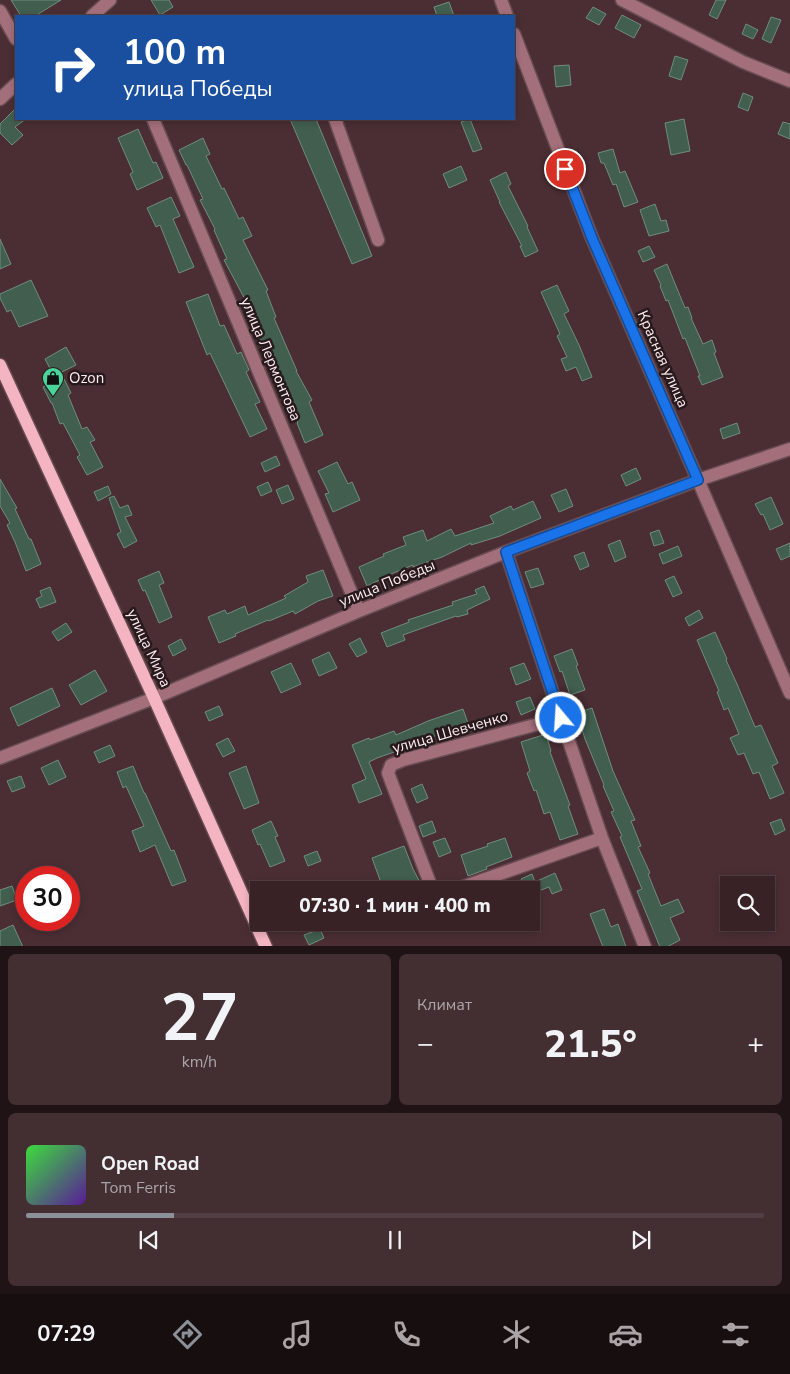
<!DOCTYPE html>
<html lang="ru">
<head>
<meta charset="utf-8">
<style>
	body { margin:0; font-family:"Nunito Sans",sans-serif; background:#432f32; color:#f1f3f6; height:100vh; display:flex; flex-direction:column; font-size:19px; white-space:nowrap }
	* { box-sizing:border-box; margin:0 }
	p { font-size:16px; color:#aba4a7 }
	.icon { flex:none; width:28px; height:28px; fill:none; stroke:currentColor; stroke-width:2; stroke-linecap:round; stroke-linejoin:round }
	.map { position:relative; height:946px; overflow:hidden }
	.details { display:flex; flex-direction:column; gap:8px; padding:8px; background:#1f1315; flex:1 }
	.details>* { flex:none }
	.hud { position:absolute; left:15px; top:15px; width:500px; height:105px; border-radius:0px; box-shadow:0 2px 8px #0003,0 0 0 1px #523f43; background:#1a4fa0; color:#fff; overflow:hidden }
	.controls { position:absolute; left:720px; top:876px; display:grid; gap:10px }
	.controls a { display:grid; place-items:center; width:55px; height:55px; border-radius:0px; background:#382226; box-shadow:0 2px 8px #0003,0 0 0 1px #523f43; font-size:25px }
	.speed { position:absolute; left:15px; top:866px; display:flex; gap:10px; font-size:25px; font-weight:700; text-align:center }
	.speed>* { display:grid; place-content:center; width:65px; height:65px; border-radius:50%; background:#382226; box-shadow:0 2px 8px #0003,0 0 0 1px #523f43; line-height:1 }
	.speed .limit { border:8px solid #d22; background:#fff; color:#111 }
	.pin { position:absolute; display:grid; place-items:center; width:42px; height:42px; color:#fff; margin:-21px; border:2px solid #fff; border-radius:50%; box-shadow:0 1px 5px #0007 }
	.me { position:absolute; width:55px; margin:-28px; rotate:342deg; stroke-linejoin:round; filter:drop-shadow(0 0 4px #0008) }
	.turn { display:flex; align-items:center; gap:18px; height:105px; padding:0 25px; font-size:22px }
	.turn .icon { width:65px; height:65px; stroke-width:2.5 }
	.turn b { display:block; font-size:35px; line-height:42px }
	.big { font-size:38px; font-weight:800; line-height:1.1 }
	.details .card { flex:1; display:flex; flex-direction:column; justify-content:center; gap:8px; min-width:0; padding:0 18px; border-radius:8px; background:#432f32 }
	.details .dial { align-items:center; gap:0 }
	.dial b { font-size:65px; line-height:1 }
	.song { display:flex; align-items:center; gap:15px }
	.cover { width:60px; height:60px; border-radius:8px; background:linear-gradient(135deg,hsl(120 70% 55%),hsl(270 70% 35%)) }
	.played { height:5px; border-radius:2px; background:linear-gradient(90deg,#8c9099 20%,#523f43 20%) }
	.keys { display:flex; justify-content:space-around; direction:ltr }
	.heat { display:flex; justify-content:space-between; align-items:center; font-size:28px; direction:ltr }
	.details .tiles { flex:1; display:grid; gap:8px; grid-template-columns:1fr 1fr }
	.card:last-child { grid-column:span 2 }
	.trip { position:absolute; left:250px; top:881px; width:290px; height:50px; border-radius:0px; background:#382226; box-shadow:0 2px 8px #0003,0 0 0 1px #523f43; font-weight:800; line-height:50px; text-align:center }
	.menu { display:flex; height:80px; justify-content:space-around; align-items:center; background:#160e0f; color:#aba4a7 }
	.menu .icon { width:35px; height:35px }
	.menu .active { color:#8c9099 }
	.menu b { font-size:22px; color:#f1f3f6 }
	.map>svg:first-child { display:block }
	.building { fill:#415e4f; stroke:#6f8d7d }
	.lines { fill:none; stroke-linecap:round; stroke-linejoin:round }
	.minor-casing { stroke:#674c51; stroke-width:15 }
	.major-casing { stroke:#674c51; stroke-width:15 }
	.minor { stroke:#a36f7a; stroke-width:12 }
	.major { stroke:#f5b4c1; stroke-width:12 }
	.route-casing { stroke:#114b97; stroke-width:12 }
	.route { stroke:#1a73e8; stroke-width:9 }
	.labels { text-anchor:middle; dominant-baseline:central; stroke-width:5; stroke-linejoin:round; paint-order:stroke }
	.street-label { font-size:15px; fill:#feebef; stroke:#271a1d }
	.poi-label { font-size:15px; fill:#feebef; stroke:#271a1d; text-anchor:start }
</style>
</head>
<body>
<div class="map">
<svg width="790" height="947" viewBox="0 0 790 947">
	<rect width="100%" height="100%" fill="#4a2e33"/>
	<!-- building -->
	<path class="building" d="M11 0H61L35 16H21Z
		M151 0H169L173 7 160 15Z
		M716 0H726L717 19 709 15Z
		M449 2 454 16H437L434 7Z
		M593 7 606 14 599 25 586 18Z
		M622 15 641 25 634 38 615 28Z
		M771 17 781 20 771 43 762 39Z
		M746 24 758 30 753 39 742 34Z
		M675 56 688 60 681 80 669 76Z
		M569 65 571 85 556 87 554 66Z
		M743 93 753 97 748 111 738 107Z
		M16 108V119H26L15 127 23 135 12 145 0 133V124Z
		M290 119H316L372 256 352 264Z
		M470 119 482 149 473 152 461 122Z
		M684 119 690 151 671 155 665 123Z
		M783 122 790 124V139L778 134Z
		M138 129 153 163 156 162 163 178 137 190 130 174 133 172 118 138Z
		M203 138 210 154 206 156 222 189 224 188 239 219 243 217 252 236 243 240 268 290 266 291 276 317 274 318 297 371H296L312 400 309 402 323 435 305 443 297 423 298 422 274 378 267 363 271 362 257 333 260 332 248 305 224 260 227 259 214 230 215 229 200 200 203 199 187 165H186L179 150Z
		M613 149 620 173 625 171 638 202 624 207 616 184 613 185 604 163H601L598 153Z
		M461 166 467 180 449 188 443 174Z
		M506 172 511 184 508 186 528 226 527 227 538 251 525 257 520 246H522L499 202H500L490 180Z
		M171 197 180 216 173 219 194 267 179 273 160 225 156 227 147 208Z
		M655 204 661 221 666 220 669 231 649 236 640 210Z
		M0 239 11 264 0 269Z
		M649 246 655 257 643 262 638 251Z
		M667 264 685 308 688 307 692 318H691L703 344 712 340 716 352 714 353 723 377 702 385 698 376H700L685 338 683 339 668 300 666 301 660 286 661 285 654 270Z
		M31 280 48 316 19 327 11 310 7 312 0 298V294Z
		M557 285 569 311 564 314 579 345 592 377 582 381 576 367 566 371 561 359 567 357 557 336 560 334 541 292Z
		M208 294 220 326 224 325 237 354 241 352 249 370 246 372 260 402 255 404 267 429 250 437 210 353 207 355 186 302Z
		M66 347 76 365 54 376 45 359Z
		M63 377 71 393 68 395 82 429 87 427 95 440 90 442 103 467 87 475 77 457 80 455 63 423 60 424 52 403H51L43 387Z
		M737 423 740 433 723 439 720 429Z
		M276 456 280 465 265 472 261 463Z
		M337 462 348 484 352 482 360 500 333 512 325 494 329 493 318 471Z
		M636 468 641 479 626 486 621 475Z
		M0 479 17 508 15 509 29 539H31L41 564 26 571 15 542 7 525 10 523 0 506Z
		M268 482 272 491 261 496 257 487Z
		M288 485 294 499 282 504 276 490Z
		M108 486 111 494 98 501 94 492Z
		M566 489 573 506 559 512 551 495Z
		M114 496 120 508 128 505 132 515 125 517 137 541 124 548 117 534 121 532 109 498Z
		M771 497 783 524 770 530 763 514 761 515 755 504Z
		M533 501 541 518 500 536 471 545V543L442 557 413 567V565L386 576V577L367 586 359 567 384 556 383 554 406 545 403 537 423 530 427 541 451 529 455 536 494 523 490 516 511 506 513 510Z
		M659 530 664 543 654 546 650 533Z
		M620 540 626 557 615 562 608 545Z
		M790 543V556L781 560 776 549Z
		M678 546 682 556 663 564 659 554Z
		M584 552 589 566 580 570 574 556Z
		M538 568 544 584 531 588 525 572Z
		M323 570 333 596 318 601 295 614 293 611 269 621 268 620 235 634 236 636 219 643 208 617 225 610 227 614 245 606 248 615 286 598 284 596 308 582 306 576Z
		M159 571 164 583 159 585 172 617 159 623 145 590 143 591 138 580Z
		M674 576 682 593 673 597 665 580Z
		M484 586 490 599 467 610 468 614 457 617 456 616 403 635 405 640 387 647 381 633 409 622 408 620 453 605 452 602 477 594 475 590Z
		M50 587 56 602 40 608 36 599 42 596 40 591Z
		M699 610 703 618 689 626 685 618Z
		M66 623 72 632 58 641 52 632Z
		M715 632 727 659 726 660 737 684 755 727 761 725 778 763 772 766 784 793 770 799 759 772 753 774 744 753 738 755 730 738 739 734 728 708 724 710 717 692 719 691 697 640Z
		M360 638 367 652 357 657 349 644Z
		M181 639 186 649 173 656 168 646Z
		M572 649 578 665 576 666 585 690 570 695 562 671 560 672 554 656Z
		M329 652 337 668 319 676 312 660Z
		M291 663 301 684 281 693 271 672Z
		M524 663 531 679 516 685 510 668Z
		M95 670 107 691 81 705 69 685Z
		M52 688 60 706 18 726 10 708Z
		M530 697 535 709 521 715 516 702Z
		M219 706 223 715 209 721 205 712Z
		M592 708 613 771 635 820 631 821 641 846 638 847 650 873 648 874 661 906 678 899 684 912 670 918 680 940 667 947H660L642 903 637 891 642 889 620 837 622 836 611 812 614 811 603 786 604 785 585 739 577 713Z
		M463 709 470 729 445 737 444 732 414 745 377 758 369 762 382 794 359 803 352 785 366 779 352 745 369 738 370 740 394 731 396 735 428 721Z
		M546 734 551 751 550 752 570 805 568 806 578 834 560 840 550 812 544 814 536 790 534 791 527 773 530 771 521 742Z
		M228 738 235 751 223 757 216 744Z
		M110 745 115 756 99 763 94 752Z
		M58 760 66 777 49 785 41 768Z
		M133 766 144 793H145L171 851 174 850 186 881 172 886 155 845 140 852 132 831 144 826 126 786 123 788 117 772Z
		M246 766 259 803 244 809 229 773Z
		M21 776 25 787 12 792 7 781Z
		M422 784 428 798 417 803 411 789Z
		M781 819 785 830 775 835 770 823Z
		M271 821 278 836 275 837 285 861 270 867 260 844 258 845 252 830Z
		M432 821 436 832 423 837 419 826Z
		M445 838 451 852 439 857 433 842Z
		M505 838 512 857 486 867 487 869 468 876 461 855 488 846 487 844Z
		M404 846 413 869 424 890H385L380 880 372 858Z
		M317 851 321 861 308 866 304 856Z
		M555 873 562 890 552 894 549 887 531 894V890H526L521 879 532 874 535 882Z
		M12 886 17 900 0 906V890Z
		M604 909 611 927 618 924 626 947H603L590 914Z
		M13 925 23 947H0V931Z
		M320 929 324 938 309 945 304 935Z"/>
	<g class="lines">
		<!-- minor casing -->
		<g class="minor-casing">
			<path id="minor" d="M501 0 507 16
				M622 0 743 62 790 81
				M0 11 16 39
				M92 16 110 0
				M514 34 592 238 698 480 790 693
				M0 99 16 84
				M153 119 359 611
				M335 119 378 240
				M506 552 561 718 602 838 645 947
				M0 758 154 698 359 611 506 552 698 480 790 449
				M436 890 431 886 388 773 391 765 403 760 561 718
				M454 890 602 838"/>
		</g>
		<!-- major casing -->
		<g class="major-casing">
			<path id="major" d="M0 365 154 698 266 947"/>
		</g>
		<!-- minor -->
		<use href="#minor" class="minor"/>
		<!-- major -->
		<use href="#major" class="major"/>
	</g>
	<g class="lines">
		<!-- route casing -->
		<g class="route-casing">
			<path id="route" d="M561 718 506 552 698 480 592 238 565 169"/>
		</g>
		<!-- route -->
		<use href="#route" class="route"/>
	</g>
	<!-- icons -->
	<defs>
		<g id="shop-pin" transform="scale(1.125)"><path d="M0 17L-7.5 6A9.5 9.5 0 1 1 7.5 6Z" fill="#4cd39a" stroke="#271a1d"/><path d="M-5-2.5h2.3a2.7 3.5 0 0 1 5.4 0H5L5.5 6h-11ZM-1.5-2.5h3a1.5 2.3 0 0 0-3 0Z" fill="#111"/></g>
	</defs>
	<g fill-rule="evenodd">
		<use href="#shop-pin" x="53" y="378"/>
	</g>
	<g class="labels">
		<!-- street labels -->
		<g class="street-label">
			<text transform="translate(271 359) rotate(67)">улица Лермонтова</text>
			<text transform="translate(663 359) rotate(66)">Красная улица</text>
			<text transform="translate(387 583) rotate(-22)">улица Победы</text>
			<text transform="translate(149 648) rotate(65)">улица Мира</text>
			<text transform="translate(450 732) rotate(-16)">улица Шевченко</text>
		</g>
		<!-- poi labels -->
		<g class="poi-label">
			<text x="69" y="378">Ozon</text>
		</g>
	</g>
</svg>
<div class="controls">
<a><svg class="icon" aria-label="search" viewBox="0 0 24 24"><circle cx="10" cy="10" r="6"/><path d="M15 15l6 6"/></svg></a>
</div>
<div class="speed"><div class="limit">30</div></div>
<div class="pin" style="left:565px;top:169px;background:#d93025"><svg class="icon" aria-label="arrive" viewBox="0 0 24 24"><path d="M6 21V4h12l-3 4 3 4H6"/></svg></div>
<svg class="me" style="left:561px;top:718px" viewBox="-20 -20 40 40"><circle r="17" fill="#1a73e8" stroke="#fff" stroke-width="3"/><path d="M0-11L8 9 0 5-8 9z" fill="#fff"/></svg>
<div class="trip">07:30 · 1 мин · 400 m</div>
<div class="hud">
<div class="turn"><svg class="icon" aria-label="right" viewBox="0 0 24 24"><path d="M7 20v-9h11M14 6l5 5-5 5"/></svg><div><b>100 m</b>улица Победы</div></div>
</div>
</div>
<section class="details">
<div class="tiles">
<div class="card dial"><b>27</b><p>km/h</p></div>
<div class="card"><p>Климат</p>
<div class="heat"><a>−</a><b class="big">21.5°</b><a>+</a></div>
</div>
<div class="card">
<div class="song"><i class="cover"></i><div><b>Open Road</b><p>Tom Ferris</p></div></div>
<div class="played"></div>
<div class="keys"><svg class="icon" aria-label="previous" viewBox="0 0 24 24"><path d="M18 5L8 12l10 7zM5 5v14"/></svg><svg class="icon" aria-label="pause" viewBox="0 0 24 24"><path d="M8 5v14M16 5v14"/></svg><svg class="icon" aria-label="next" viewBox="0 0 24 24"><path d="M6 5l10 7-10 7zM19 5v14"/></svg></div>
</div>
</div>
</section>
<nav class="menu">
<b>07:29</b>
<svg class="icon active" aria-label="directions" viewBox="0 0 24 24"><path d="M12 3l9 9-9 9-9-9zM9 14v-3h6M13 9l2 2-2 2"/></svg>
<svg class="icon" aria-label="music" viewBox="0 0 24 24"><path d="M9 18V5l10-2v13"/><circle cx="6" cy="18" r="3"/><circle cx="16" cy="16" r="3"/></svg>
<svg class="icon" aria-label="phone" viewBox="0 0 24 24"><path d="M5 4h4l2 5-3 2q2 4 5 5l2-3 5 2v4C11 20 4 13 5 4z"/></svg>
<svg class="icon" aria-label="climate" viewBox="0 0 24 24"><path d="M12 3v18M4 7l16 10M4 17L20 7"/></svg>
<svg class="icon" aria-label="car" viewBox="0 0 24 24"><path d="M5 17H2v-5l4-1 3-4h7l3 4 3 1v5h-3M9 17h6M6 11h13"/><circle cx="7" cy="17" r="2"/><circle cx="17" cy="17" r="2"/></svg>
<svg class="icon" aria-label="filters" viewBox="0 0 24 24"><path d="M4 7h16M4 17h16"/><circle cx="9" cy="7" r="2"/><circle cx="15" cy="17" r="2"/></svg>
</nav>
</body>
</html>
